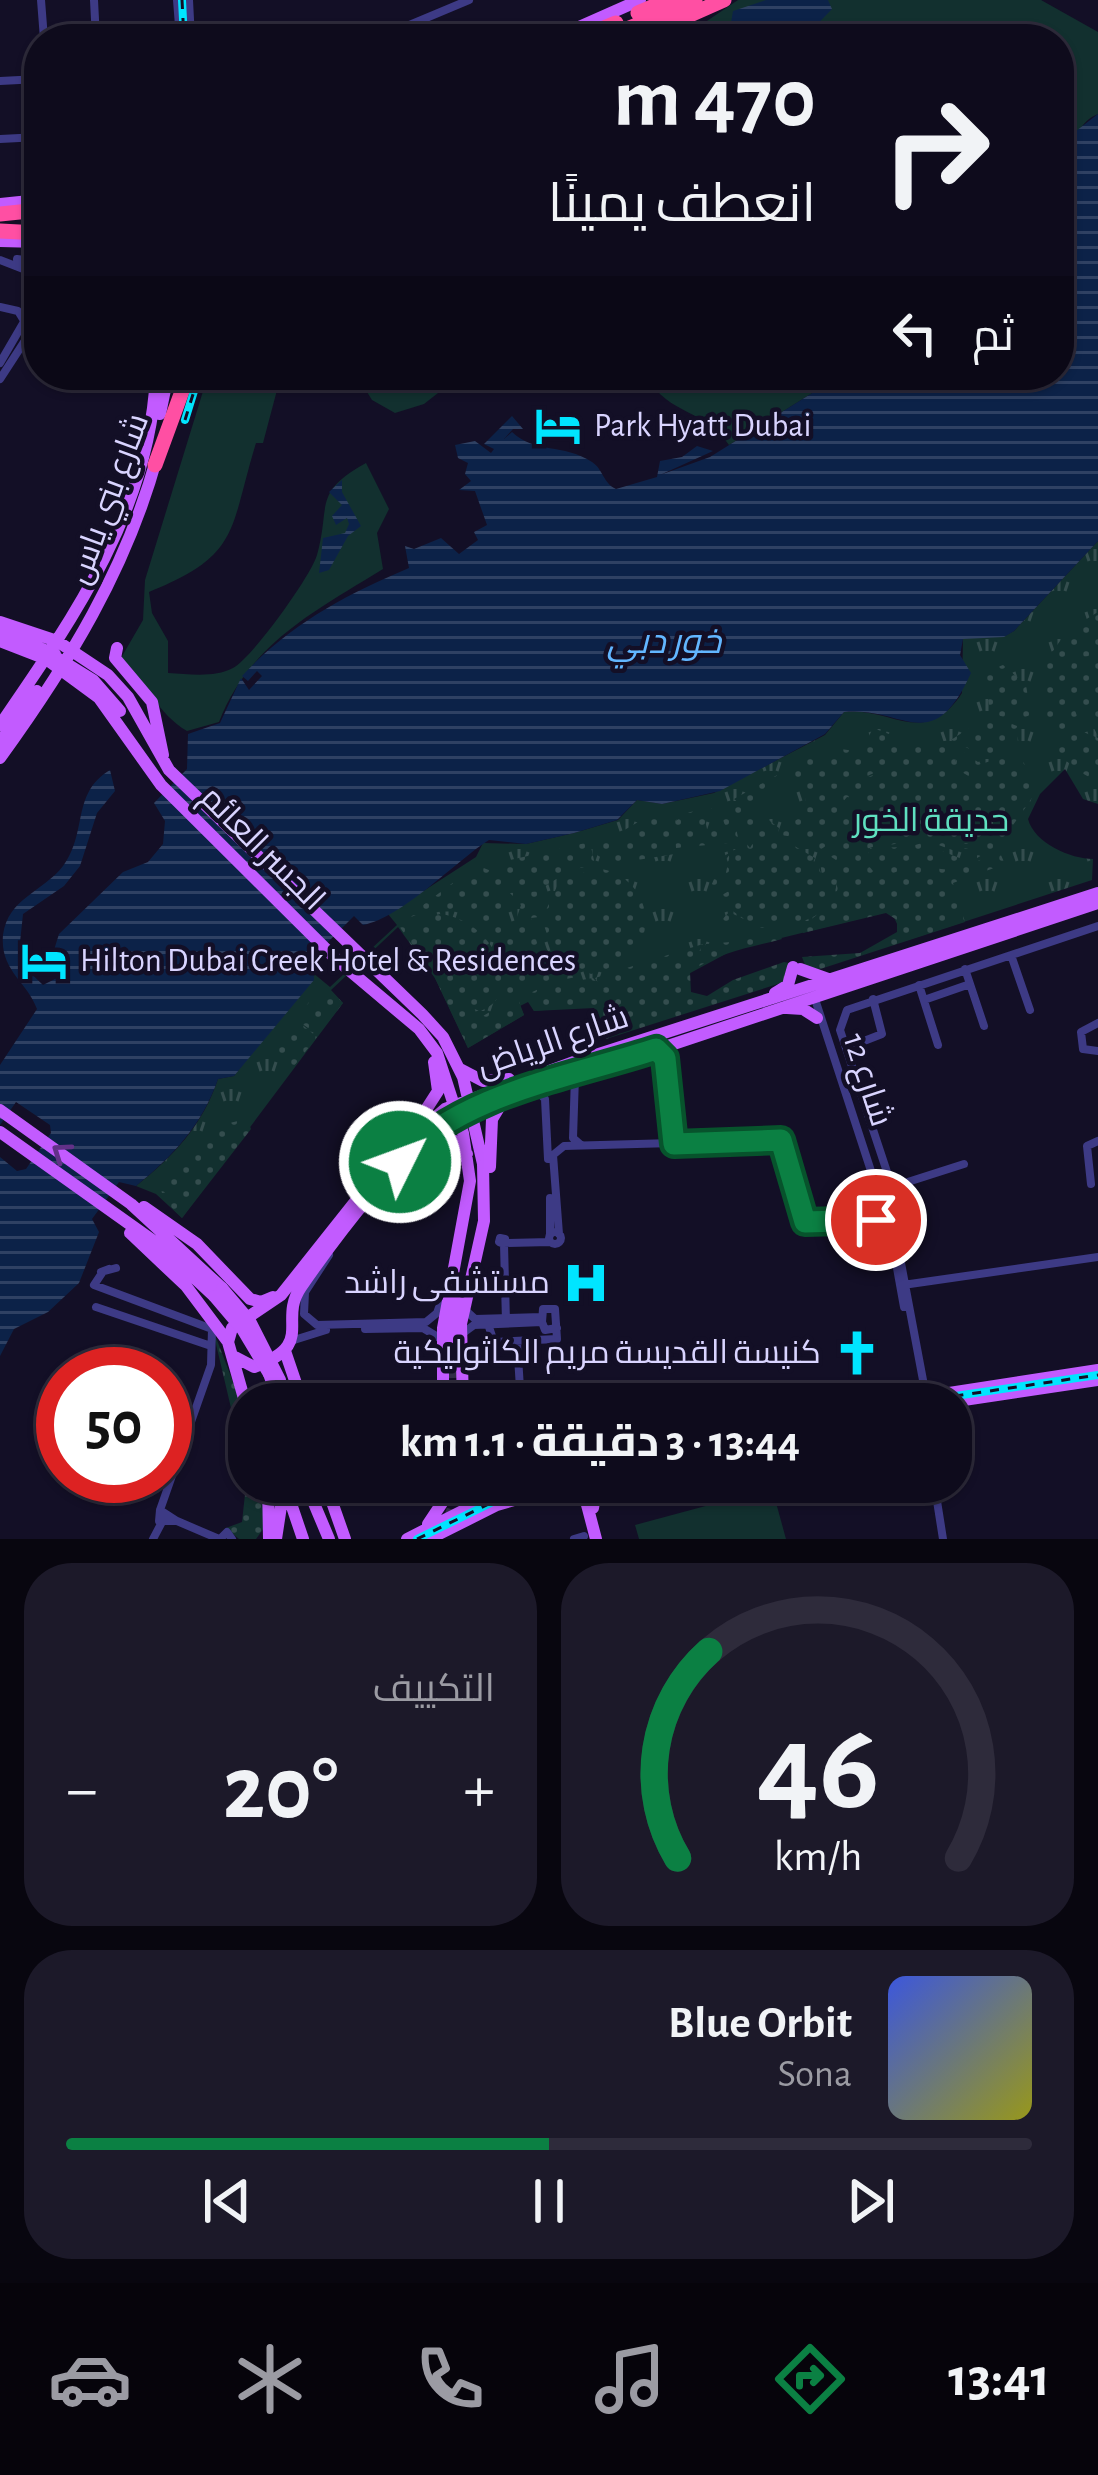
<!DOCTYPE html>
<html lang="ar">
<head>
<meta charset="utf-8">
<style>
	body { margin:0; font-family:"Alegreya Sans",Cairo,sans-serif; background:#1c1929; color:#f1f3f6; direction:rtl; height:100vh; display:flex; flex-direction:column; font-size:45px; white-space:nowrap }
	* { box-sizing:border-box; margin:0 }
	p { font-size:39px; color:#9b9ba3 }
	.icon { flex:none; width:66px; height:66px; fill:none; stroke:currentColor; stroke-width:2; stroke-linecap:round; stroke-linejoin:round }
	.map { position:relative; height:1539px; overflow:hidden; direction:ltr }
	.side { display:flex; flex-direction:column; gap:24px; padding:24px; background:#08060f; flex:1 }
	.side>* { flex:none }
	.guide { position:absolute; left:24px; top:24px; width:1050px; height:366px; border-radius:48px; box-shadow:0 3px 9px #0004,0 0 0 3px #2e2b3b; direction:rtl; background:#0e0b1c; color:#f1f3f6; overflow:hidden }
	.speed { position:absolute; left:36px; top:1347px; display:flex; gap:24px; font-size:60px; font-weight:700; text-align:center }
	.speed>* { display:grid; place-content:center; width:156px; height:156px; border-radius:50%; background:#0e0b1c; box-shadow:0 3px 9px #0004,0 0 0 3px #2e2b3b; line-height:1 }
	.speed .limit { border:18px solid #d22; background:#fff; color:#111 }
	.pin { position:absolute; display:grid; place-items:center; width:102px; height:102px; color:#fff; margin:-51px; border:6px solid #fff; border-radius:50%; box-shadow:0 3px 12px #0007 }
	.me { position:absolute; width:132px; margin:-66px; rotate:48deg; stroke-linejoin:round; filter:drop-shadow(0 0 9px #0008) }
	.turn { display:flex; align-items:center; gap:42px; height:252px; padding:0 60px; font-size:54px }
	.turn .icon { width:156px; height:156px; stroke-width:2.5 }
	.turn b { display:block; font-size:84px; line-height:102px }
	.then { display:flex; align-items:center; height:114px; padding:0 60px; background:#0003; gap:24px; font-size:45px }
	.big { font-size:90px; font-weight:700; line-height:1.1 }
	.side .tile { flex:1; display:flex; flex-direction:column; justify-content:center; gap:18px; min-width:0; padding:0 42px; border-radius:48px; background:#1c1929 }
	.side .dial { align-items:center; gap:0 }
	.dial svg { height:312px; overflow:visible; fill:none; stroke:#2e2b3b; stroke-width:7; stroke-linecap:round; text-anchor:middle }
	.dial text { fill:#f1f3f6; stroke:none }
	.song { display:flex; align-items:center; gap:36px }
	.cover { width:144px; height:144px; border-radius:18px; background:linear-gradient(135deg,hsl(230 70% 55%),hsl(60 70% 35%)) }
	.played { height:12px; border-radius:6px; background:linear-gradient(90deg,#0b8043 50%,#2e2b3b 50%) }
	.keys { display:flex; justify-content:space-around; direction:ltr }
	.heat { display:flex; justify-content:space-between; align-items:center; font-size:66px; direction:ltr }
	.side .tiles { flex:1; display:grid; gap:24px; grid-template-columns:1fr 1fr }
	.tile:last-child { grid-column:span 2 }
	.trip { position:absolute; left:228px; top:1383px; width:744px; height:120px; border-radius:48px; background:#0e0b1c; box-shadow:0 3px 9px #0004,0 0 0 3px #2e2b3b; font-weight:700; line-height:120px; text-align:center; direction:rtl }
	.dock { display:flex; height:192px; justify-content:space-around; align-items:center; background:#06040b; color:#9b9ba3 }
	.dock .icon { width:84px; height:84px }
	.dock .on { color:#0b8043 }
	.dock b { font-size:54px; color:#f1f3f6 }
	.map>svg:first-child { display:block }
	.grass { fill:#12302f }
	.park { fill:url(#park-tufts) }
	.garden { fill:url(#garden-dots) }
	.water { fill:url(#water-rules) }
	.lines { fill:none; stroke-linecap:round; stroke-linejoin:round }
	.major-tunnel { stroke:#312d47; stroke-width:12; stroke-dasharray:12 6; stroke-linecap:butt }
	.minor { stroke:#3d3a85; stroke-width:8 }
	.major { stroke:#c25bff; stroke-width:12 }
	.highway { stroke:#ff4fa3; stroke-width:15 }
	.rail-casing { stroke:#00e5ff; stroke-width:8 }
	.rail { stroke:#130f26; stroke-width:3; stroke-dasharray:9; stroke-linecap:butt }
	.major-bridge { stroke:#c25bff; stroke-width:12 }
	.oneway { stroke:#623188 }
	.route-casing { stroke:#07532c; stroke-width:30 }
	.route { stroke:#0b8043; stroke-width:21 }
	.labels { text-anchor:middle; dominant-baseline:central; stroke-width:9; stroke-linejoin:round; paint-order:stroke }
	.poi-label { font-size:33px; fill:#d9d4ff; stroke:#130f26; text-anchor:start }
	.street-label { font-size:33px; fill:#d9d4ff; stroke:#130f26 }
	.park-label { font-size:33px; fill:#5fe0c0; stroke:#130f26 }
	.water-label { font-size:36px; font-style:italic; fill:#62b6ff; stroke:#130f26 }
</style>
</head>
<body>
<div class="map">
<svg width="1098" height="1539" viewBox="0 0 1098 1539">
	<defs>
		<pattern id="park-tufts" width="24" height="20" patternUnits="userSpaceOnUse" patternTransform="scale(3)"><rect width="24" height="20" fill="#12302f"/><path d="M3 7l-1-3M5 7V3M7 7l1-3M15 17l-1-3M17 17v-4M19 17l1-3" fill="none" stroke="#344d4e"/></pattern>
		<pattern id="garden-dots" width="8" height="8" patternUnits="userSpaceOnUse" patternTransform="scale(3)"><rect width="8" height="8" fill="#12302f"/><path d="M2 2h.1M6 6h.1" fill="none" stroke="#344d4e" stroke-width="1.8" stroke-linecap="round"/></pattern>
		<pattern id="water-rules" width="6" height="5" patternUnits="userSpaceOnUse" patternTransform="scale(3)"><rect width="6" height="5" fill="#0c2248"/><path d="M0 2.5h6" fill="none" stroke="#2f4163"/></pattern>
	</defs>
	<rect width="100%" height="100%" fill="#130f26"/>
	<!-- grass -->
	<path class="grass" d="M738 0H1041L1098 32V114C1080 121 1070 143 1071 162L1059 175V39H664L698 27Z
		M208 375H281L263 443H256C229 531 241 555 149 592L152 613 168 641V673C189 674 214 678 233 668 252 658 311 576 317 555 331 505 312 493 366 463L389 509 377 533 383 569C315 611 249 644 219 722L187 731C158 714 146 683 121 658L143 620 145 580Z
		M461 375 424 404 395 413 372 400 357 376Z
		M645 375H841L729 445C704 407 671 418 645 375Z
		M772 1488 786 1539H639L635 1525Z"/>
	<!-- park -->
	<path class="park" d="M1098 541V804L1083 799 1065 769 1040 794 1028 819C1034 843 1071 859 1093 859L1092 880 905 941 891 911 733 950 681 978 691 1011 597 1005 534 1011 528 1002 520 1006 524 1015 468 1048 435 978 398 927 331 990 343 1003 182 1218 156 1194 136 1186C173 1157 203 1125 218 1079L234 1076 313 973 330 987 397 925 388 914 476 857 483 843 526 844 574 833 618 820 637 800 662 804 714 793 825 735 844 712C891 706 925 750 962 693L963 639 968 634 1003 637 1014 631Z"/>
	<!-- garden -->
	<path class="garden" d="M1098 612V655L1046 661 1067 631Z
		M1098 658V736L1089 719 1080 718 1069 693 1078 719 1076 729 1098 738V782L1073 768 1052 743 1057 727 1041 716 1045 663H1070V671L1072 663Z
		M1003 665 1026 685 1031 715 1015 720 990 713 985 672Z
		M989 715 1017 726 1018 745 984 756 951 740Z
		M873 728 897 737 903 748 900 761 850 784 901 764 906 749 917 742 946 741 969 789 977 781 960 771 948 742 981 764 1017 753 1040 787 1029 802 1017 801 1028 804 998 846 977 858V851L974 858 962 855 963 848 970 849 975 843 954 845 955 851 922 839 914 801 921 840 882 846 893 834 874 806 867 808 859 799 847 797 840 805 844 815 866 810 858 815 856 832 878 845 836 860 822 851 844 833 820 850 803 838 780 835 781 828 805 815 832 814 806 812 804 782 845 784C829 779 813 770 799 783L785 778 769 780 753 808 779 828 778 835 748 839 733 807 740 804 734 799 806 759 841 749 861 752Z
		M730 801 739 842 676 848 674 822 653 830 669 827 671 846 681 853 612 864 597 855 599 840 625 837 621 832 645 818 679 814 676 821 685 813 712 808 704 815 707 829 725 825 717 806Z
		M777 839 778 846 784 840 815 858 811 867 817 859 823 882 819 855 830 868 840 863C836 876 838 891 831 902 812 930 750 933 721 921L729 912 746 920 731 910 722 895 729 891H722L730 854 721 866 720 891 708 893 724 856 746 843 750 848 753 843Z
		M590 842 595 865 570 870 541 889 505 888 472 911 424 912 403 920 462 876 481 867 499 874 510 860Z
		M922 843 972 863 1000 853 1005 864 953 883 965 922 808 973 802 957 860 953 897 932V920L886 913 803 933 801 927 834 902 846 858 857 852 873 871 893 878 918 865 887 875 859 852 868 855 870 848 909 847C925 867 942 876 968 864 943 870 926 868 912 846Z
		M596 868C644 874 662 926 628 962L591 974 554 956 542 919 559 882Z
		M544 891 539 917 531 918 539 951 545 947 554 959 539 954 536 962 549 967 555 961 576 977 527 987 501 1000C500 955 507 949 470 916L505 894 500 924 515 923 521 905 510 893Z
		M440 914C492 919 529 993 480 1011L457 1003 437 968 455 1003 483 1016 517 996 524 1015 468 1048 435 978 399 926Z
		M747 931H755L756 938 767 933 768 939 777 932 782 939C749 948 719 952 690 972L691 992 707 996 733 980 784 962 789 963 784 982 606 1039 594 1008 534 1011 526 995 545 986 550 994 547 986 593 978 606 993 595 978 703 944 692 966 706 944 731 942Z
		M331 991 343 1003 318 1035 294 1018 317 1037 290 1071 268 1053 314 996 305 1008Z
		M247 1119 251 1129 182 1218 165 1201 173 1192 162 1193 159 1183 174 1170 181 1175 176 1169 207 1128Z
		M212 1327 249 1424V1482H262L264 1528 256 1539H239L226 1528 242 1522 247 1476Z"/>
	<!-- water -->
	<path class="water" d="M766 0H828L832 9 803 39H739L730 28 733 11Z
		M1098 114V541L1014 631 1004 637 963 639 960 655 971 673C932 759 904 706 844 712L825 734 720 791 662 804 637 800 617 820 574 833 526 844 489 840C457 860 402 918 363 925L354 916 313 957 314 980 234 1076 218 1079C202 1125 173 1156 136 1186L119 1182 92 1219 99 1232 79 1283 48 1312 14 1329 0 1356V1157L17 1171 26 1169 51 1133 50 1125 16 1102 0 1125V1065L37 1009C27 981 0 971 3 935 8 898 43 892 63 866 88 833 71 793 110 770L115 791 97 813 80 866 64 886 23 914 18 961 43 985 63 975 54 950 59 934 123 872 148 862 163 844 165 821 154 803 187 769 188 734 220 723 241 678 249 690 262 676 257 671 248 681 242 676C289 625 345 595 409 568L405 546 414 549 441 538 459 554 478 540 474 532 487 525 475 491 459 490 471 481 465 474 468 463 458 458 455 445 475 441 491 453 494 449 484 444 512 416 523 429H513L504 439 512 432C535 454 563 443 592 462 603 469 603 483 616 489L657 477 660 461 682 457 697 446 713 451 660 475 710 457 841 375H1059V175L1071 162 1076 131Z
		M342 480V492L361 526 348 536 329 570 319 573 323 538 345 533 349 524 347 518 336 525 332 516 342 505 329 492Z"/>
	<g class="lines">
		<!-- major-tunnel -->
		<path class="major-tunnel" d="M452 1348 455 1404
			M449 1521 461 1482"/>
		<!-- minor -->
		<path class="minor" d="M41 0 44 39
			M94 0 96 39
			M177 0 180 39
			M189 0 191 39
			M376 39 469 0
			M0 81 39 79
			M0 139 39 137
			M17 259 39 262
			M0 260 31 272 39 294
			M0 307 18 311 26 324
			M0 363 39 296
			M0 379 39 319
			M1011 955 1030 1010
			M965 969 984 1026
			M919 985 938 1045
			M814 996 901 1263 926 1396
			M924 1000 970 984
			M1098 1023 1081 1032 1083 1049 1098 1051
			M667 1045 674 1144
			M846 1048 882 1034 873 999
			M575 1076 573 1138 581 1145
			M536 1089 545 1099 548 1159
			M1091 1184 1087 1146 1098 1141
			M876 1185 889 1188 964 1164
			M892 1187 840 1030 847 1010 1098 926
			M549 1238a6 6 0 1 1 12 0a6 6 0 1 1-12 0Z
			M559 1234 553 1155 564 1146 781 1140 805 1223H884
			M550 1235V1198
			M500 1238 505 1239 504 1244 499 1242Z
			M504 1243 550 1242
			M504 1244 506 1322
			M329 1255 305 1292 304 1314 317 1325 426 1322 437 1313 444 1293
			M895 1257 904 1307
			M109 1269 101 1272 116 1268
			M102 1273 94 1285 212 1329 211 1365 160 1510
			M903 1285 1098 1257
			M96 1307 211 1346
			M464 1309 475 1319 542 1317
			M488 1324 494 1342 557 1339 555 1309H543L542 1322
			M365 1329 423 1328 441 1339
			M463 1333 474 1325 542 1322 545 1330 557 1328
			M294 1340 326 1330
			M517 1341 521 1404
			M934 1482 943 1539
			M160 1510 177 1521H159Z
			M177 1521 219 1539
			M153 1539 162 1522
			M220 1539 227 1532 232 1539
			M574 1539 584 1536"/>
		<!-- major -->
		<path class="major" d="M552 39 640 0
			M0 204 39 200
			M0 241 39 242
			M160 414 168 375
			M0 622 57 641 108 675 128 697 169 770 422 1014 443 1037 463 1077 483 1164 484 1221 461 1324 463 1404
			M0 632 55 654
			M0 641 46 659 99 698 161 785 337 960 419 1029 437 1053 463 1133 470 1181 443 1328V1404
			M117 648 115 658 152 702 163 755
			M59 659 93 680 120 711
			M0 725C73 619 150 509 156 375
			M0 742 37 691
			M0 758C68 664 126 570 157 457
			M800 969 828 979
			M775 993 788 985 793 967
			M787 1008 803 1009 817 1018
			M460 1069 483 1081 509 1079
			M0 1110 131 1204 222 1288
			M420 1119 438 1091 434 1062
			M0 1132 159 1245 214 1296
			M423 1143 450 1137 467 1154
			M490 1167 492 1119 503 1101
			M144 1207 197 1244 250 1299 261 1302 273 1297
			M130 1233 186 1286 228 1342
			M452 1348 457 1299
			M285 1351 303 1404
			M235 1357 254 1367C317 1344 277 1322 301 1287 335 1238 402 1148 451 1118L1098 903
			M269 1374 280 1404
			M878 1404 1098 1370
			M937 1404 1098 1380
			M249 1416 228 1342 232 1328 281 1295 393 1154 445 1109 574 1062 1098 893
			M268 1482 269 1539
			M305 1482 329 1539
			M325 1482 345 1539
			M581 1482 596 1539
			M284 1483 303 1539
			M451 1483 453 1495 462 1499 470 1482
			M593 1508 597 1482
			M428 1524 442 1503 447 1482
			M276 1539 283 1493
			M407 1539 492 1496 536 1482
			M429 1539 497 1505 576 1482"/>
		<!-- highway -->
		<path class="highway" d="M638 13 668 0
			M578 39 616 23
			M604 39 695 0
			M636 39 724 0
			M0 214 39 210
			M0 231 39 233
			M155 465 188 375"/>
		<!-- rail casing -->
		<g class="rail-casing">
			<path id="rail" d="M182 0 184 39
				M185 420 199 375
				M901 1404 1098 1375
				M417 1539 499 1499 555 1482"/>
		</g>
		<!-- rail -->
		<use href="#rail" class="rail"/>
		<!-- major-bridge -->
		<path class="major-bridge" d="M222 1288 250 1321 280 1380
			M214 1296 242 1329 269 1374
			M283 1493V1482"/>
	</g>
	<!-- one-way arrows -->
	<defs><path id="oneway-chevron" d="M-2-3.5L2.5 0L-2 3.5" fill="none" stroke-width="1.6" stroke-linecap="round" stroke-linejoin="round" transform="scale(3)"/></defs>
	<use class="oneway" href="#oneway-chevron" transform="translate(61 1152) rotate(-145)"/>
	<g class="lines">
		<!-- route casing -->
		<g class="route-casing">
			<path id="route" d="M400 1162C455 1095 574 1076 656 1049L665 1058 674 1144 781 1140 805 1222 876 1220"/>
		</g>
		<!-- route -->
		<use href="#route" class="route"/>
	</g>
	<!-- icons -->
	<defs>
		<g id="hotel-bare" transform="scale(3.6)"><path d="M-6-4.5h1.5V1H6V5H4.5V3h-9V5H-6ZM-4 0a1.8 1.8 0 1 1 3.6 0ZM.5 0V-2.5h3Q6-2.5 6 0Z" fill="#00e5ff" stroke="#130f26" stroke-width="2.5" paint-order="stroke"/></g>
		<g id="hospital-bare" transform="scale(3.6)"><path d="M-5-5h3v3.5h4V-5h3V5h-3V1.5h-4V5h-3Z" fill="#00e5ff" stroke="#130f26" stroke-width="2.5" paint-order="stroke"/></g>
		<g id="church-bare" transform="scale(3.6)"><path d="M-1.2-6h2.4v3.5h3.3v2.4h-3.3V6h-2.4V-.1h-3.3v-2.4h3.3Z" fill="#00e5ff" stroke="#130f26" stroke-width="2.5" paint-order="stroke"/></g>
	</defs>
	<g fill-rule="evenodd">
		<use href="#hotel-bare" x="558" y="426"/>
		<use href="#hotel-bare" x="44" y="961"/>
		<use href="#hospital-bare" x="586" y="1283"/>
		<use href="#church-bare" x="857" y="1353"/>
	</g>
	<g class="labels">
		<!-- poi labels -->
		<g class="poi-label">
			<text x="594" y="426">Park Hyatt Dubai</text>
			<text x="80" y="961">Hilton Dubai Creek Hotel &amp; Residences</text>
			<text x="550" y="1283" text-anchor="end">مستشفى راشد</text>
			<text x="821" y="1353" text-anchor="end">كنيسة القديسة مريم الكاثوليكية</text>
		</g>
		<!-- street labels -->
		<g class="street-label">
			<text transform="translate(109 499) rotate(-70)">شارع بني ياس</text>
			<text transform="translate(262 849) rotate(45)">الجسر العائم</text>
			<text transform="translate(553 1042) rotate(-19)">شارع الرياض</text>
			<text transform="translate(867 1080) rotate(72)">شارع 12</text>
		</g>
		<!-- park labels -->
		<g class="park-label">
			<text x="931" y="821">حديقة الخور</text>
		</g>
		<!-- water labels -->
		<g class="water-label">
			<text x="664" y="642">خور دبي</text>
		</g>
	</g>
</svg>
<div class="speed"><div class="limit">50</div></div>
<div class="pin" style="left:876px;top:1220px;background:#d93025"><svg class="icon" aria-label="arrive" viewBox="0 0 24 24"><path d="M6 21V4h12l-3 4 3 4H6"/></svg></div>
<svg class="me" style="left:400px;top:1162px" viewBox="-20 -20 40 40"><circle r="17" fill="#0b8043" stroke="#fff" stroke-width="3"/><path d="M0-11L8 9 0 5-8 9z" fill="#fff"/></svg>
<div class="trip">13:44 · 3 دقيقة · 1.1 km</div>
<div class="guide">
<div class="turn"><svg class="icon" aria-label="right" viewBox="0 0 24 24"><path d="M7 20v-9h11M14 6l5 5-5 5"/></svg><div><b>470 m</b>انعطف يمينًا</div></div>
<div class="then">ثم<svg class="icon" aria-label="left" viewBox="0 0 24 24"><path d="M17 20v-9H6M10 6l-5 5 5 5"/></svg></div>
</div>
</div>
<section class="side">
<div class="tiles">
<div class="tile dial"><svg viewBox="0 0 100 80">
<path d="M14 69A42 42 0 1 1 86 69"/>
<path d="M14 69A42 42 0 0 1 22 16" stroke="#0b8043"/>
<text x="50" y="56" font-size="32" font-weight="700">46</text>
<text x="50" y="72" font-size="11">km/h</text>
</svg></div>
<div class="tile"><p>التكييف</p>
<div class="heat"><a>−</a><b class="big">20°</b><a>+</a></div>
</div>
<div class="tile">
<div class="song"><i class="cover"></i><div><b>Blue Orbit</b><p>Sona</p></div></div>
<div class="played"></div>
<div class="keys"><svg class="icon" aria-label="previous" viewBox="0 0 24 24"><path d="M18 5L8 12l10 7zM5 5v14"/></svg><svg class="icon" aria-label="pause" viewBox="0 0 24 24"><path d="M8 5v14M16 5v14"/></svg><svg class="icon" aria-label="next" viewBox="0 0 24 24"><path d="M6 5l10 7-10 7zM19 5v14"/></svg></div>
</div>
</div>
</section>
<nav class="dock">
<b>13:41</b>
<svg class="icon on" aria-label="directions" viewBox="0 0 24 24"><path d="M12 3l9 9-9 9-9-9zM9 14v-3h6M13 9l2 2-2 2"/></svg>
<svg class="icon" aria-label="music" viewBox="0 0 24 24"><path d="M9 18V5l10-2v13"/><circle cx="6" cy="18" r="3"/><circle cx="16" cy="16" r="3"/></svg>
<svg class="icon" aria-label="phone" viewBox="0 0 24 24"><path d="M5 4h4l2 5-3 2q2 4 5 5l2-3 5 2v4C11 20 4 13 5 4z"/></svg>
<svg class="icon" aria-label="climate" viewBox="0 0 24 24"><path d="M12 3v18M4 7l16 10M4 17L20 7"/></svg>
<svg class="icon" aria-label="car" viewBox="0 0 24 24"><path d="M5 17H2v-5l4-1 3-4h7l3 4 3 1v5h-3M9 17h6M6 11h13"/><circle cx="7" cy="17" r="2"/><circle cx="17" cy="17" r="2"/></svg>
</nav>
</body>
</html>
